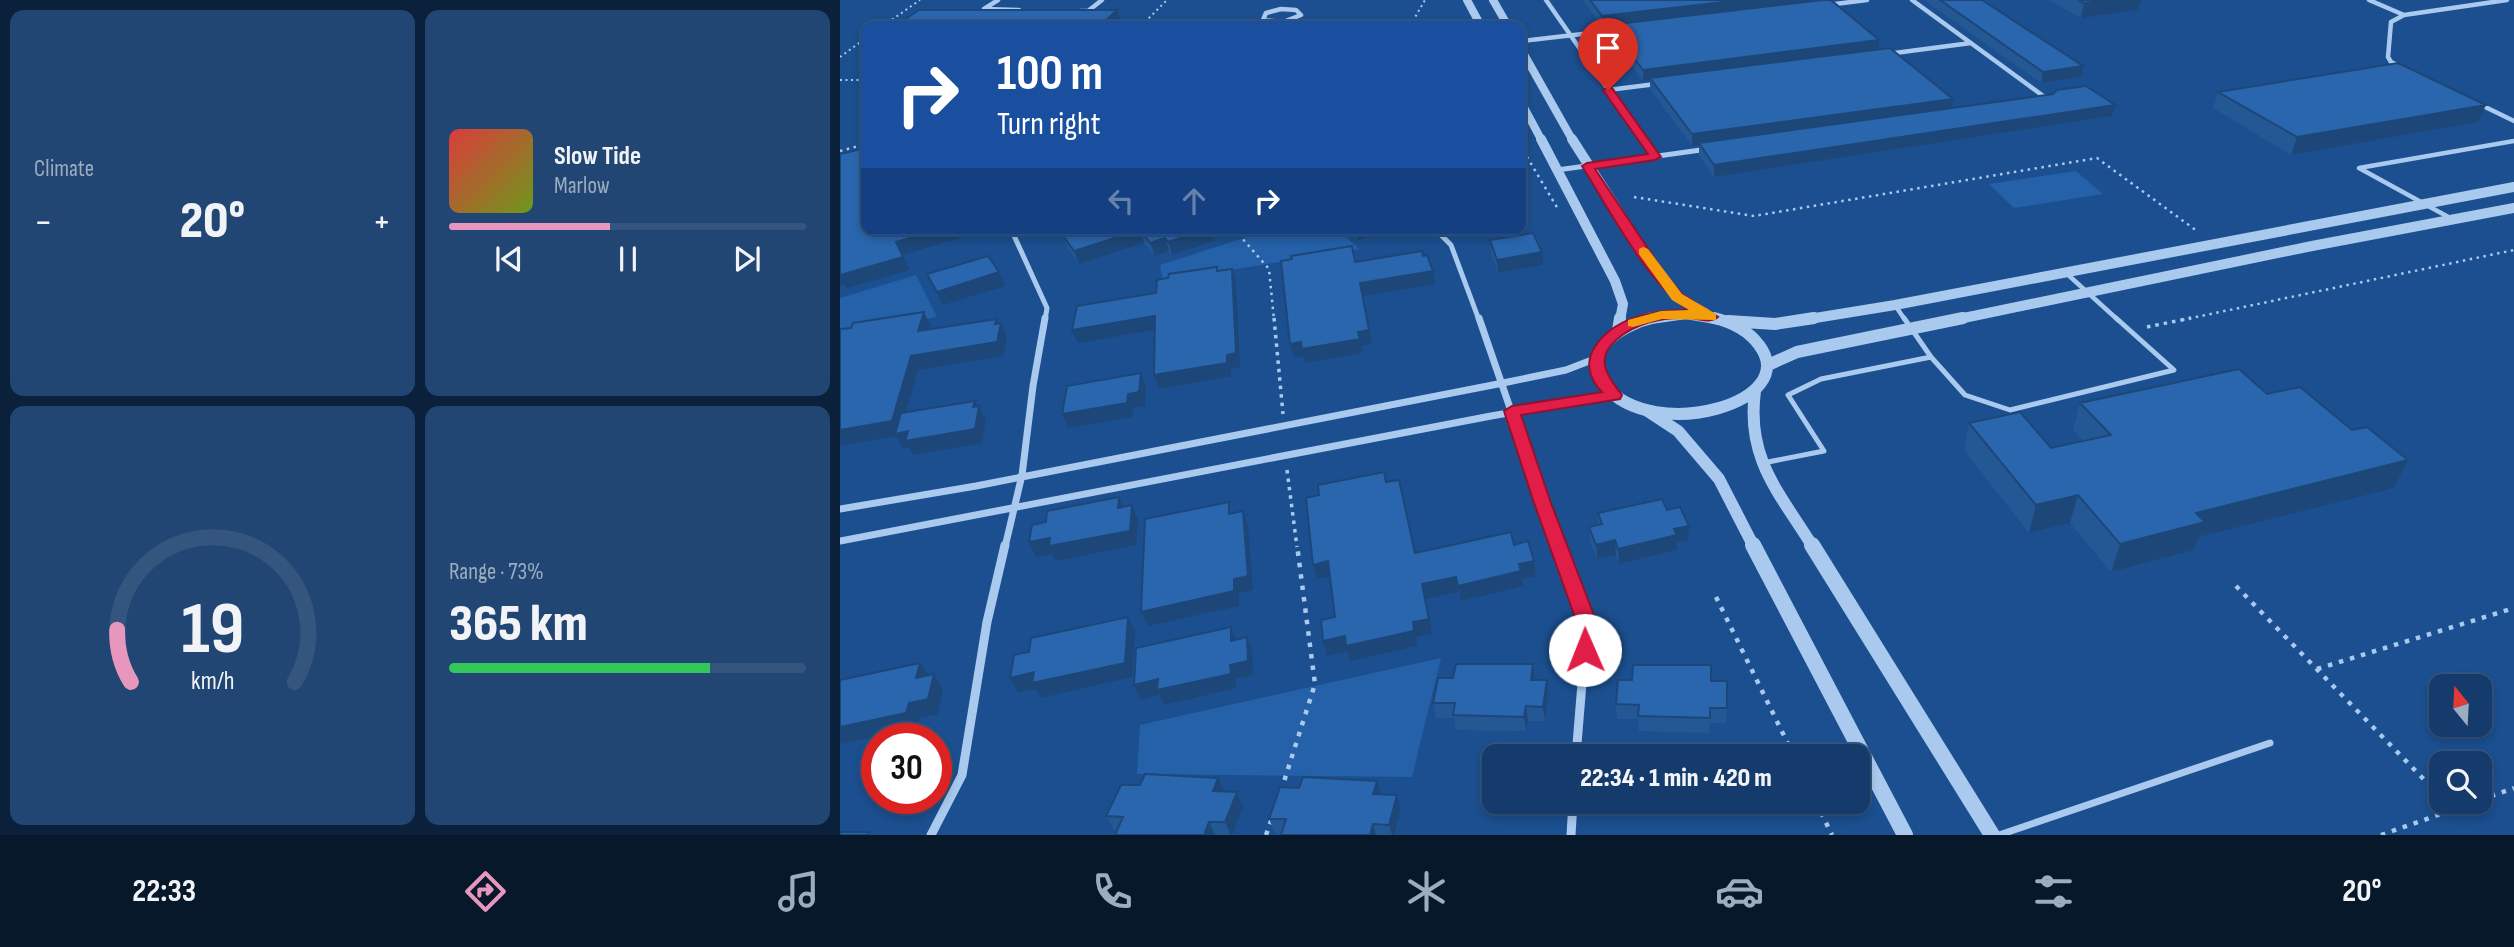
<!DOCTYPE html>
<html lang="en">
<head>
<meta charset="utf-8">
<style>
	body { margin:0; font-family:"Sofia Sans Condensed",sans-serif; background:#214673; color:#f1f3f6; height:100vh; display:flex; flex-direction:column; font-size:26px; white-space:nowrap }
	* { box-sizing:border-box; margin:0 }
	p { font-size:23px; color:#9dadc1 }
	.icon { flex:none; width:38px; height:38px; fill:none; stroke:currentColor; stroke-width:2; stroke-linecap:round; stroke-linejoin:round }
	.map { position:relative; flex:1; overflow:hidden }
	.drawer { display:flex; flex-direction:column; gap:10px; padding:10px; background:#0b203b; width:840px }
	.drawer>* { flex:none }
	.top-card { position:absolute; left:21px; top:21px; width:665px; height:214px; border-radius:14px; box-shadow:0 4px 10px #0003,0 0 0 2px #33557e; background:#1a4fa0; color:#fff; overflow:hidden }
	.needle { width:46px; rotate:342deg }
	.buttons { position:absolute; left:1589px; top:674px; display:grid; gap:14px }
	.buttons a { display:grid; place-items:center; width:63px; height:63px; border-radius:14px; background:#143b6b; box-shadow:0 4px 10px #0003,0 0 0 2px #33557e; font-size:35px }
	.speed { position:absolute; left:21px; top:723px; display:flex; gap:14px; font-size:35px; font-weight:700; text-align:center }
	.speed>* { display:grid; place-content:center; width:91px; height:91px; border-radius:50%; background:#143b6b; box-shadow:0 4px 10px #0003,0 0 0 2px #33557e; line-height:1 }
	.speed .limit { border:10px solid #d22; background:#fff; color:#111 }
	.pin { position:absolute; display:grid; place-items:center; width:60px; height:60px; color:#fff; margin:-72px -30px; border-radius:50% 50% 50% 0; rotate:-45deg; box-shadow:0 0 7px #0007 }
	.pin .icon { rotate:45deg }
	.me { position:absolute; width:77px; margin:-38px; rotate:359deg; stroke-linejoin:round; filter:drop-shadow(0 0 5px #0008) }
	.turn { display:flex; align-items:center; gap:24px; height:147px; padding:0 21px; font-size:32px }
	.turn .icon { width:91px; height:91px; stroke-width:2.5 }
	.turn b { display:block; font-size:49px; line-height:60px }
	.lanes { display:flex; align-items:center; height:66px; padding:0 21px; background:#0003; justify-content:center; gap:35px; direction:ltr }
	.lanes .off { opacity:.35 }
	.big { font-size:52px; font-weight:800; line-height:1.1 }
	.drawer .card { flex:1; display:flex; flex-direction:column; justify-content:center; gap:10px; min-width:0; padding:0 24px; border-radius:14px; background:#214673 }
	.drawer .dial { align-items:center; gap:0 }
	.dial svg { height:182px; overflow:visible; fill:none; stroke:#33557e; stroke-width:7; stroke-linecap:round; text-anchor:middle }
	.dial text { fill:#f1f3f6; stroke:none }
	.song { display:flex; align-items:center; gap:21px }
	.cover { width:84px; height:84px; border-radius:10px; background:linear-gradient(135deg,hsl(0 70% 55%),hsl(80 70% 35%)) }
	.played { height:7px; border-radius:4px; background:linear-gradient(90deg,#e797bd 45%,#33557e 45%) }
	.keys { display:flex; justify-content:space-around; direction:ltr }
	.heat { display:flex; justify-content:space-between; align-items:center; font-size:38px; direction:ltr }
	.charge { height:10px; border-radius:5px; background:linear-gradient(90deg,#34c759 73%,#33557e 0) }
	.drawer .tiles { flex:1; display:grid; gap:10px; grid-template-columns:repeat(2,1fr) }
	.trip { position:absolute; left:642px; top:744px; width:388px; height:70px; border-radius:14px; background:#143b6b; box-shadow:0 4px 10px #0003,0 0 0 2px #33557e; font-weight:800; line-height:70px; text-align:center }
	.menu { display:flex; height:112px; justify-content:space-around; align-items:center; background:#08182b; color:#9dadc1 }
	.menu .icon { width:49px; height:49px }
	.menu .on { color:#e797bd }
	.menu b { font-size:32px; color:#f1f3f6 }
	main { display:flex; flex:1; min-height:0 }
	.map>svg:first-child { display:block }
	.green { fill:#2461a8 }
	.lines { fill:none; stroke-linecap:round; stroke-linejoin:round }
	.path-far3 { stroke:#a9c9ee; stroke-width:2; stroke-dasharray:2 3.5; stroke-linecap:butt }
	.path-far2 { stroke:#a9c9ee; stroke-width:2.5; stroke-dasharray:2.5 4.5; stroke-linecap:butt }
	.path-far1 { stroke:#a9c9ee; stroke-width:3.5; stroke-dasharray:3.5 5; stroke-linecap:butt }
	.path { stroke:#a9c9ee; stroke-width:4.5; stroke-dasharray:4.5 7; stroke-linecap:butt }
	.service-far2 { stroke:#a9c9ee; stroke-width:4.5 }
	.service-far1 { stroke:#a9c9ee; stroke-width:5 }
	.service { stroke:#a9c9ee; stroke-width:7 }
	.minor-far3 { stroke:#a9c9ee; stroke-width:4.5 }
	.minor-far2 { stroke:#a9c9ee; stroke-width:5 }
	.minor-far1 { stroke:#a9c9ee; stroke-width:7 }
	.minor { stroke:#a9c9ee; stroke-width:9 }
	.tertiary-far3 { stroke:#a9c9ee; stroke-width:8 }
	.tertiary-far2 { stroke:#a9c9ee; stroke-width:10 }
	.tertiary-far1 { stroke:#a9c9ee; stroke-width:12 }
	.tertiary { stroke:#a9c9ee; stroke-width:16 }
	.wall { fill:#245895 }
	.shaded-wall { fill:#1d4779 }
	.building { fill:#2a66ad; stroke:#1d4779; stroke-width:2 }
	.route { fill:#e11d48; stroke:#92132f; stroke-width:2 }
	.slow { fill:#f59e0b }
</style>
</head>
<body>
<main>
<section class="drawer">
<div class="tiles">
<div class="card"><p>Climate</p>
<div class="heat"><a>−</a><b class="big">20°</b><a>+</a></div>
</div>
<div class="card">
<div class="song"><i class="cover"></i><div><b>Slow Tide</b><p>Marlow</p></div></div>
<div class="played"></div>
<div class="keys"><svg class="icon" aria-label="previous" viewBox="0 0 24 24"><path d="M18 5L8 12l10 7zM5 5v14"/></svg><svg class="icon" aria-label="pause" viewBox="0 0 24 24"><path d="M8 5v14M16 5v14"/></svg><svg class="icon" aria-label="next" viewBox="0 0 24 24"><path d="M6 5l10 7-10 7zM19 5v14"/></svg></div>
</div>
<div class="card dial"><svg viewBox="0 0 100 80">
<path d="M14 69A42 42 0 1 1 86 69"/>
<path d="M14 69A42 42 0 0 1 8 46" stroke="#e797bd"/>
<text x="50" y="56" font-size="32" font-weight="700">19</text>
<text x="50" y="72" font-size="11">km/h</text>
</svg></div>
<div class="card"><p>Range · 73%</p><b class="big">365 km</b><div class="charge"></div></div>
</div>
</section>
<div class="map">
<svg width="1674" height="835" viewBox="0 0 1674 835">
	<rect width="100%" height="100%" fill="#1b4f8f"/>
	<!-- green -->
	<path class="green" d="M1236 171 1263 194 1174 208 1149 184Z
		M432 229H497L519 249 323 281 320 265Z
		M76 275 97 317 0 333V298Z
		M601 658 572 777 297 774 300 725Z"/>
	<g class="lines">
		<!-- path-far3 -->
		<path class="path-far3" d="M43 26 80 0
			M301 26 327 0
			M570 26 585 0
			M0 57 26 38
			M0 80H26"/>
		<!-- path-far2 -->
		<path class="path-far2" d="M0 151 26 144
			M681 153 687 157 718 209
			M794 197 914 216 1257 158 1357 231
			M394 229 429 269 434 320
			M1342 320 1674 250"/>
		<!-- path-far1 -->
		<path class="path-far1" d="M434 318 443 414
			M1307 327 1351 318
			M447 470 457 547"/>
		<!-- path -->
		<path class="path" d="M1396 586 1601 797
			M876 597 954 756
			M1477 669 1674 608
			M441 791 475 684 457 545
			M1640 800 1674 788
			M976 802 992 835
			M426 835 432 818
			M1541 835 1635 802"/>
		<!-- service-far2 -->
		<path class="service-far2" d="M1612 219 1519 168 1674 141
			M1226 273 1278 320
			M1055 305 1065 320"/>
		<!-- service-far1 -->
		<path class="service-far1" d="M1064 318 1091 357 1125 395 1170 410 1334 370 1276 318
			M923 463 984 451 948 395 981 379 1091 357"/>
		<!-- service -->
		<path class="service" d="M1159 835 1430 743"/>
		<!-- minor-far3 -->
		<path class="minor-far3" d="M158 0 144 9 179 10
			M706 0 804 141
			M1072 0 1210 101
			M1529 0 1564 15
			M987 5 1027 0
			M441 9 456 10 461 15 443 22 423 20 426 13Z
			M240 11H248L262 0
			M681 41 777 30
			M1047 54 1131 43
			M1563 68 1551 62 1548 57 1551 22 1564 15 1667 0
			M768 90 816 84
			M1637 103 1674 121"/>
		<!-- minor-far2 -->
		<path class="minor-far2" d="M803 139 815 157
			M717 170 868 149
			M171 229 207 308 205 320
			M595 229 611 245 639 320"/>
		<!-- minor-far1 -->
		<path class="minor-far1" d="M639 318 718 547
			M0 509 136 486 663 383 726 370 757 358
			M0 541 651 416 774 395
			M165 547 182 475 193 386 205 318"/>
		<!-- minor -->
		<path class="minor" d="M718 545 747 623 736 756
			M91 835 122 775 147 622 165 545
			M731 835 733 802"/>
		<!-- tertiary-far3 -->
		<path class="tertiary-far3" d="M627 0 641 26
			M653 0 668 26
			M681 49 733 141
			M681 102 702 141"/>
		<!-- tertiary-far2 -->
		<path class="tertiary-far2" d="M701 139 775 281 783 304 780 320
			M732 139 820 277 837 297 865 313
			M804 320 846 314 881 320
			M963 320 1055 305 1674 187
			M1114 320 1472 246 1674 208"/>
		<!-- tertiary-far1 -->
		<path class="tertiary-far1" d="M812 318C784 324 736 352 765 386 814 444 963 402 919 345 908 330 891 322 874 318
			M888 321 935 324 974 318
			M778 330 780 318
			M928 365 957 352 1123 318
			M915 391C906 459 939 492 973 547
			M806 410 838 431 879 479 914 547"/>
		<!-- tertiary -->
		<path class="tertiary" d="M913 545 1065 835
			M972 545 1152 835"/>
	</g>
	<!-- wall -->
	<path class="wall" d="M743 0H979L1038 49 1113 99 1111 108 1272 116 874 177 859 155V145L852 146 810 89V80L803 81 769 35V26L762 27Z
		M1084 0H1142L1241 77 1201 83Z
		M1209 0H1301L1298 10 1241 18Z
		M1378 92 1638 122 1451 155 1373 108Z
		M240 229H398L374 238 375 241 332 255 329 251 315 256 304 243 239 264 227 247 222 234Z
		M503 229H551L517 241Z
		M650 240 703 265 658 273 651 253Z
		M1427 394 1554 488 1359 537 1354 550 1271 572 1230 523 1189 533 1124 450 1129 423 1211 448 1243 441 1233 430 1240 403Z
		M827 510 849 526 848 541 837 543V550L779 564 776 555 757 559 750 541 749 527 758 525V513Z
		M695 680H707L708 695 705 721H688L686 731 616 730 614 718H596L593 703Z
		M871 681 887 708 886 723H870L869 733 799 731 798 719H777L776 704Z
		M378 778 384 791 397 792 403 807 392 835H275L277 831 274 830 266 816 300 785Z
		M541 794 561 809 554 835H441L442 834 435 833 429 819Z"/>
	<!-- shaded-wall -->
	<path class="shaded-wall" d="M901 0H979L762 27V16Z
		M1269 0H1301L1298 10 1241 18 1244 3Z
		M277 10 282 25 281 26H260Z
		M1039 40 1038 50 803 81V70Z
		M1243 66 1241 77 1201 83 1203 72Z
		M1113 99 1111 110 852 146V134Z
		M1275 105 1272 116 874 177V165Z
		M1646 105 1638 122 1451 155 1457 137Z
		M99 229H136L137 233 62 255 56 242Z
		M368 229H398L374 238 375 241 332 255 328 242Z
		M514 229H551L517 241Z
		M300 230 304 243 239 264 234 251Z
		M325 238 329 251 315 256 310 243Z
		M702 252 703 265 658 273 657 260Z
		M63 257 70 270 7 288 5 285 0 286V275Z
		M392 269 396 282 400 367 391 369V376L319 389 314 375 387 355Z
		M593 271 595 284 523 296 532 344 521 346 518 332 520 283Z
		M159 272 165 286 103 305 97 292Z
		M84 312 91 326 85 345 78 331Z
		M315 316 320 329 238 343 232 330Z
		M157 319 160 327 161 323 167 337 163 356 78 370 60 433 133 407 135 401 139 408V406L146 420 142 443 73 455 69 447 63 448 56 436 0 446V430L71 356 155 324Z
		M520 339 522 353 465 363 463 356 454 357 450 344 461 342Z
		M301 373 306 387 305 406 293 408 292 417 228 428 222 414 288 394Z
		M1568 460 1554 488 1359 537 1354 550 1271 572 1280 544 1356 513Z
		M1238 495 1230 523 1189 533 1196 505Z
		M279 497 285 511 278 508Z
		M292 505 298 520 296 545 216 561 212 554 196 557 189 542Z
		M403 511 408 525 413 590 399 593V606L308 626 301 612 394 579Z
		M849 526 848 541 837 543V550L779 564 778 549 834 529Z
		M775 540 776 555 757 559 756 545Z
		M488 561 492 576 477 579 473 565Z
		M694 561 696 576 682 579 683 586 621 601 618 586 679 564Z
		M616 577 618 592 585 599 592 634 576 637 577 646 510 661 508 651 487 656 483 641 573 622 582 584Z
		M288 617 295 631 292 677 201 698 196 689 178 692 170 678Z
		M391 627 396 641H391Z
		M407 637 412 652 413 675 396 679V688L324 705 320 695 301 700 294 685 390 665Z
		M80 663 90 677 76 678Z
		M693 664 695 679 693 695 691 680Z
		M94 674 103 689 98 714 79 718 76 728 0 744V727L69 703Z
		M707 680 708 695 705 721 703 707Z
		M686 706 688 721 686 731 684 717Z
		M378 778 385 793 373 791Z
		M537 781 541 795 533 794Z
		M397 792 403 807 392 835H391L385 822Z
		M557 795 561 809 554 835H552L549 825Z
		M369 822 375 835H364Z
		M533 824 536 835H530Z"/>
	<!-- building -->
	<path class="building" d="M750 0H901L762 16Z
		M983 0H991L1039 40 803 70 769 25Z
		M1100 0H1142L1243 66 1203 72Z
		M1238 0H1269L1244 3Z
		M79 10H277L260 26H55Z
		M1050 48 1113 99 852 134 810 78Z
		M1558 63 1646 105 1457 137 1378 92Z
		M1246 86 1275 105 874 165 859 143 1213 94 1217 90Z
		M26 148V229H99L56 242 63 257 0 275V154Z
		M240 229H368L328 242 325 238 310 243 300 230 234 251 222 234Z
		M693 233 702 252 657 260 650 240Z
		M512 246 515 262 582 251 583 256 587 255 593 271 520 283 529 330 518 332 520 339 462 349 461 342 450 344 441 261 452 259 451 256Z
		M148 256 159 272 97 292 87 274Z
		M377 267V271L392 269 396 353 387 355V363L314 375 315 316 232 330 237 306 316 293 317 280 328 278 329 274Z
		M84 312 78 331 157 319 155 324 161 323 157 342 71 356 52 421 0 430V329L11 328 13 323Z
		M1399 369 1427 394 1460 387 1512 430 1527 427 1568 460 1356 513 1365 522 1280 544 1238 495 1196 505 1129 423 1180 412 1211 448 1271 435 1240 403Z
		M301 373 299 392 288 394 287 403 222 414 227 386Z
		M135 401 133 407 139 406 135 429 65 441 68 431 55 434 61 413Z
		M544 472 546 482 559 480 575 553 671 532 674 545 688 541 694 561 679 564 681 571 618 586 616 577 582 584 589 619 573 622 574 631 506 646 505 636 483 641 481 620 495 617 488 561 473 565 466 498 479 495 478 485Z
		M279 497 278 508 292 505 290 531 209 546 210 538 189 542 192 525 206 522 207 511Z
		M822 499 827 510 840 507 849 526 834 529 837 535 778 549 775 540 756 545 749 527 762 524 758 513Z
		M389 502V514L403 511 408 576 394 579V591L301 612 305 519Z
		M288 617 285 663 192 683 194 672 170 678 174 655 189 652 191 638Z
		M391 627V641L407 637 408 661 390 665 391 674 317 690 318 679 294 685 296 648Z
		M80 663 76 678 94 674 88 699 69 703 66 713 0 727V680Z
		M616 664H693L691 680H707L703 707 686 706 684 717 613 715 615 703H593L598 678H613Z
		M793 665H871V681H887V708H870V718L798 716 799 705 776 704 778 680H792Z
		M305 774 378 778 373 791 397 792 385 822H369L364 835H275L283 817 266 816 281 785H300Z
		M463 777 537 781 533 794 557 795 549 825 533 824 530 835H441L446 819H429L440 787 459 788Z
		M0 832H29L27 835H0Z"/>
	<!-- route -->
	<path class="route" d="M768 87 772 88 821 157 815 160 755 169 825 274 842 294 878 317C870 324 858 318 847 318 822 317 795 323 776 340 754 359 768 377 782 395L780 399 681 415 711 503 757 623 752 655 745 657 738 655 735 650 737 623 694 503 664 411 672 406 762 392C752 382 745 367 752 352 769 318 814 309 849 310 809 286 768 208 742 166L747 163 808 154 763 90Z"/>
	<!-- slow -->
	<path class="slow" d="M803 247 808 249 842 294 876 314V320L822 319 793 327 788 326V320L821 311 849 310 832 300 799 254V249Z"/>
</svg>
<div class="buttons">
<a><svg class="needle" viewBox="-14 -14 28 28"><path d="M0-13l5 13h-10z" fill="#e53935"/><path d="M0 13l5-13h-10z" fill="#9dadc1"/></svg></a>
<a><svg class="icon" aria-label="search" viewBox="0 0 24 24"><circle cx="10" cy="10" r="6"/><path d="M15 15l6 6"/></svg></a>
</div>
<div class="speed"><div class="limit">30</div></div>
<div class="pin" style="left:768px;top:90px;background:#d93025"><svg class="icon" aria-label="arrive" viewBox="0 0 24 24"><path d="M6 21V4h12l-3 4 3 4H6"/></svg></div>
<svg class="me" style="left:745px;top:650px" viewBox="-20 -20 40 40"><circle r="19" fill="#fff"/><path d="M0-13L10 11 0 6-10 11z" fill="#e11d48"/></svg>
<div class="trip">22:34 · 1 min · 420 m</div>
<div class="top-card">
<div class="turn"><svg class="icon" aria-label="right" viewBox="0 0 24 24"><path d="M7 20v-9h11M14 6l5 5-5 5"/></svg><div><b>100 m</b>Turn right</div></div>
<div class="lanes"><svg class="icon off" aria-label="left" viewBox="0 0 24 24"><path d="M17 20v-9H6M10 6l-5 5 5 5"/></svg><svg class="icon off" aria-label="ahead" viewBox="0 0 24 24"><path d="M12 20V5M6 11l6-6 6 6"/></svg><svg class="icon" aria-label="right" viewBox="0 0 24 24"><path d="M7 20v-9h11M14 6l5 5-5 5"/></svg></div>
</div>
</div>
</main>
<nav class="menu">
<b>22:33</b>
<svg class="icon on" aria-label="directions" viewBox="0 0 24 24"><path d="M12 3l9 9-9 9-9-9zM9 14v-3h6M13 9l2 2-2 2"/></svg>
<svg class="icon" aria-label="music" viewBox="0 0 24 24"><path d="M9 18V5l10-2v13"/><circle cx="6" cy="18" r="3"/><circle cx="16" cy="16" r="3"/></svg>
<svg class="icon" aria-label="phone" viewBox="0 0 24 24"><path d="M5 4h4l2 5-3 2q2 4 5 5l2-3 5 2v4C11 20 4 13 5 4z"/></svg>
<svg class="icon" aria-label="climate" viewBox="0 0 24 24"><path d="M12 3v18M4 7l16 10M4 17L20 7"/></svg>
<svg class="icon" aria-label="car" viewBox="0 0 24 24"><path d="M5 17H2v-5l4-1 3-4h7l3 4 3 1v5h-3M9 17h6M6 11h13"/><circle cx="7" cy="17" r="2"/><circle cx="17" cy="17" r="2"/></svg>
<svg class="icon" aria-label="filters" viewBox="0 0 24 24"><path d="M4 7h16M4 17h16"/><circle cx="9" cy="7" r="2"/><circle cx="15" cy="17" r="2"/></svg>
<b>20°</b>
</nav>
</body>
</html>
